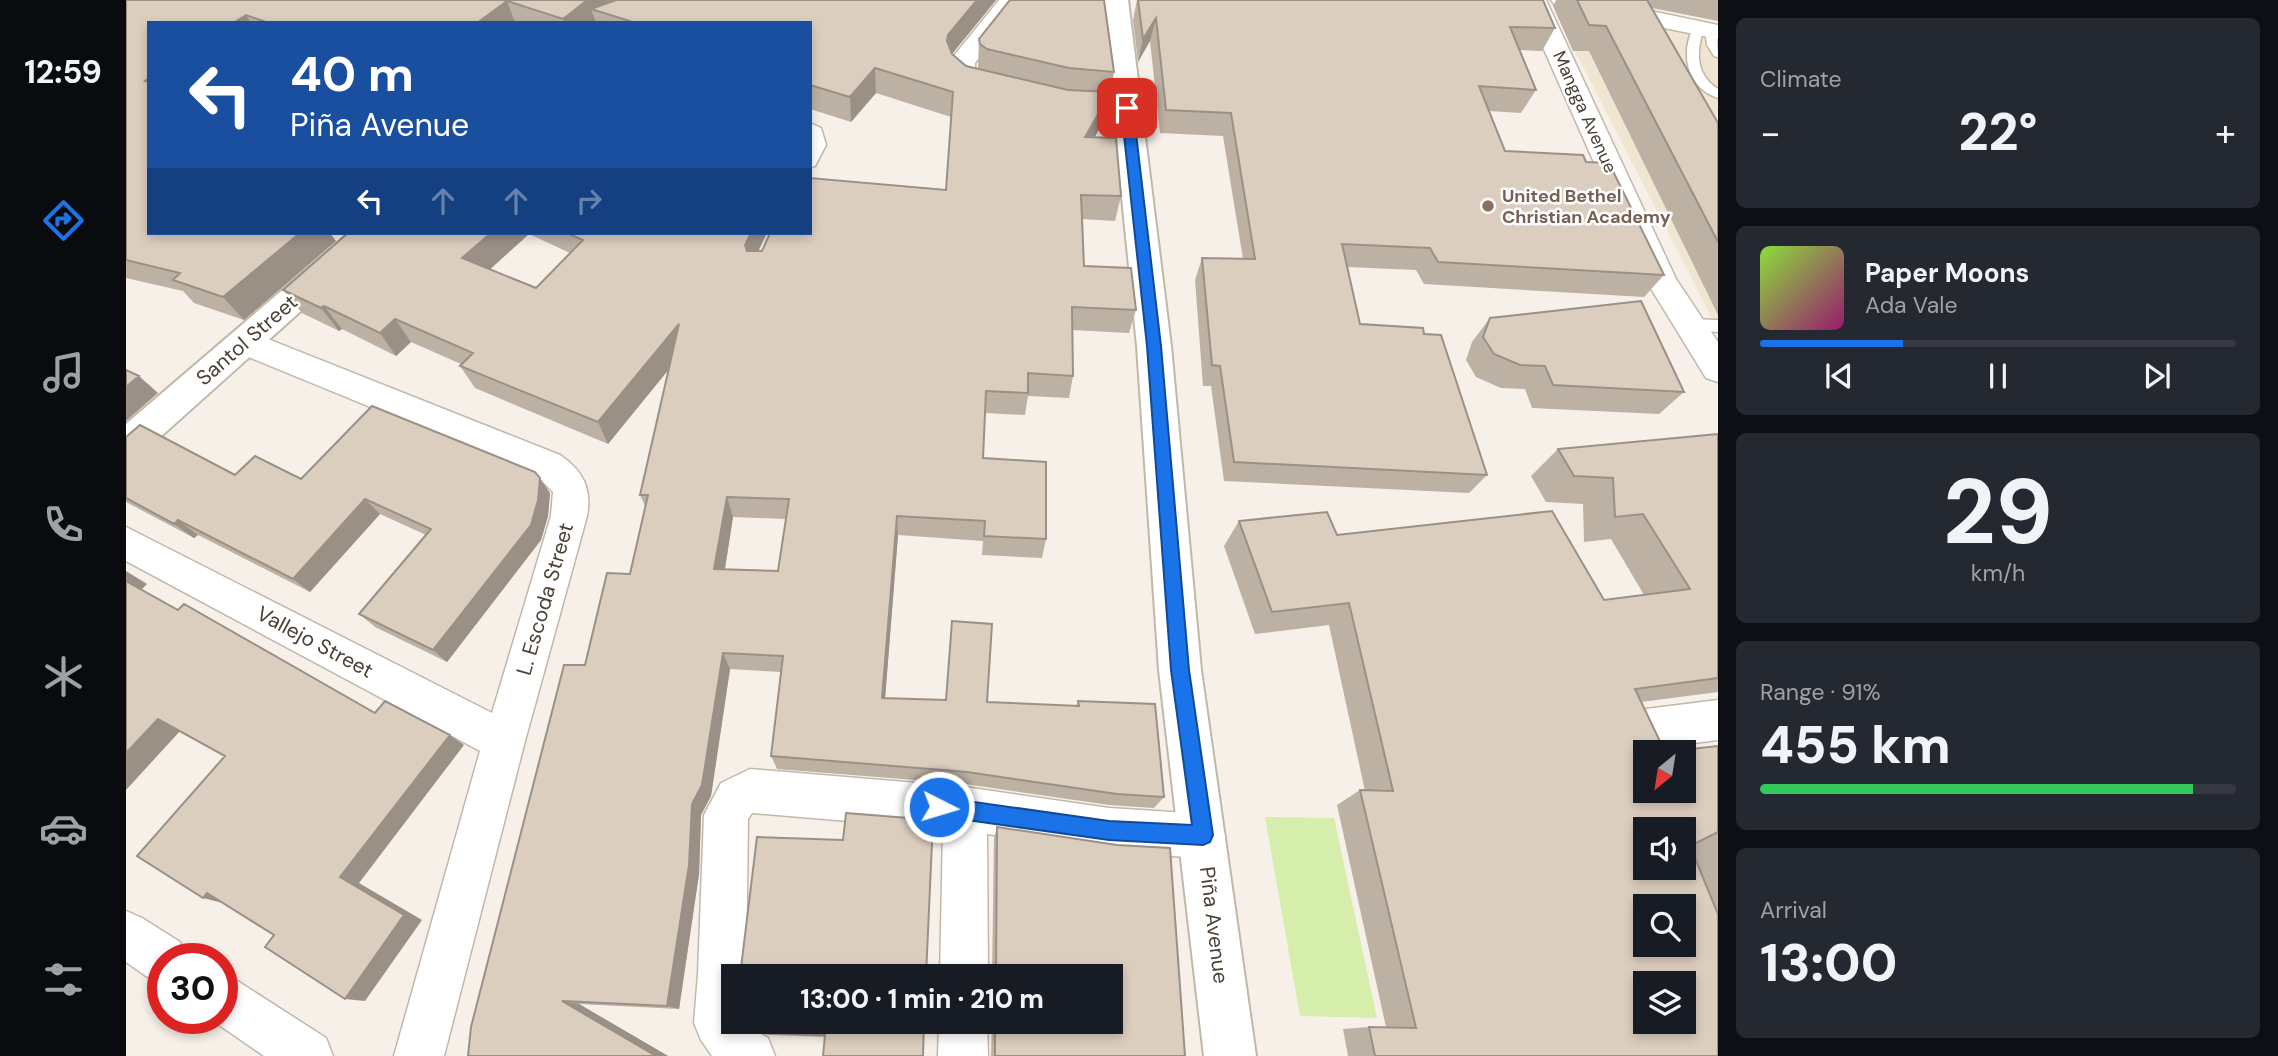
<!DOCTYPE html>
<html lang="en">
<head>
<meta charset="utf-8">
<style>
	body { margin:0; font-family:"DM Sans",sans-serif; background:#242831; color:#f1f3f6; height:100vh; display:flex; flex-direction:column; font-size:26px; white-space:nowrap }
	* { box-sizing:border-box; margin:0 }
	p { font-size:23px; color:#9ea1a6 }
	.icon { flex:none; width:38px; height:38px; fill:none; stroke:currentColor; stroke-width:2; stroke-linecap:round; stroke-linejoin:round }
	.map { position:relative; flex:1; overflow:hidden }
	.panel { display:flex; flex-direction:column; gap:18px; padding:18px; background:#0d0f14; width:560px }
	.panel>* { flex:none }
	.hud { position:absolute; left:21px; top:21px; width:665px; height:214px; border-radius:0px; box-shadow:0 4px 10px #0003; background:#1a4fa0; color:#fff; overflow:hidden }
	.needle { width:46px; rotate:210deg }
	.fabs { position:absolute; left:1507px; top:740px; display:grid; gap:14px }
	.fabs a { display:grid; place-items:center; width:63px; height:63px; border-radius:0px; background:#171b24; box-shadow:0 4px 10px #0003; font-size:35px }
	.speed { position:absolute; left:21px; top:943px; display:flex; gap:14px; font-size:35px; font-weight:700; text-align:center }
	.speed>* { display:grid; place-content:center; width:91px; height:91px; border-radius:50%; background:#171b24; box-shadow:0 4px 10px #0003; line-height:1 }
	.speed .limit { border:10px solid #d22; background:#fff; color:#111 }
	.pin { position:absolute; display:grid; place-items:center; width:60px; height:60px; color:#fff; margin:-30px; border-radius:14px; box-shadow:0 4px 10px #0006 }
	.me { position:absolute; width:77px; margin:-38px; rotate:95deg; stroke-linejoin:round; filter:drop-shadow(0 0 5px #0008) }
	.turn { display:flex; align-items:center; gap:24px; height:147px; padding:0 28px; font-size:32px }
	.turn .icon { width:91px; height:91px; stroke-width:2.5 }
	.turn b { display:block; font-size:49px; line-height:60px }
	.lanes { display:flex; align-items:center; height:66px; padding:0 28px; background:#0003; justify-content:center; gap:35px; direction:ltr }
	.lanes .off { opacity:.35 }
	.big { font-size:52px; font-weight:800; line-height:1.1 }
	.panel .card { flex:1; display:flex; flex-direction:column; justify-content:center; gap:10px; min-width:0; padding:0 24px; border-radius:10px; background:#242831 }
	.panel .dial { align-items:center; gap:0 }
	.dial b { font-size:91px; line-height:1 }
	.song { display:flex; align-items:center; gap:21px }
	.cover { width:84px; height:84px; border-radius:10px; background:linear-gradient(135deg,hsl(90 70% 55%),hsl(320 70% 35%)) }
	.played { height:7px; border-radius:4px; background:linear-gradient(90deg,#1a73e8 30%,#363941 30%) }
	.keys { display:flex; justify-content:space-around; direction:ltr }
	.heat { display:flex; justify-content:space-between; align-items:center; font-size:38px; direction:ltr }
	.charge { height:10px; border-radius:5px; background:linear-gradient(90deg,#34c759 91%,#363941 0) }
	.trip { position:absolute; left:595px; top:964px; width:402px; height:70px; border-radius:0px; background:#171b24; box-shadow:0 4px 10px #0003; font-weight:800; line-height:70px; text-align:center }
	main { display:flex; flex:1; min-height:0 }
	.tab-bar { display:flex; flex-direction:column; width:126px; justify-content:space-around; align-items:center; background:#090b0e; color:#9ea1a6 }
	.tab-bar .icon { width:49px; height:49px }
	.tab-bar .current { color:#1a73e8 }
	.tab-bar b { font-size:32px; color:#f1f3f6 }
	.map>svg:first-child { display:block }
	.education { fill:#f0e5d0 }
	.green { fill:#d5eeac }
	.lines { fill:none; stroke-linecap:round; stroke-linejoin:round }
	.service-casing { stroke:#c2b8a9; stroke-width:3 }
	.minor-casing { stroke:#c2b8a9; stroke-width:3 }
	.tertiary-casing { stroke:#c2b8a9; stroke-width:4 }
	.service { fill:#fff; fill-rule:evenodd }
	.minor { fill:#fff; fill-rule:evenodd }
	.tertiary { fill:#fff; fill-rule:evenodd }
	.wall { fill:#bdb1a4; fill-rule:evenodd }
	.shaded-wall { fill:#9a9086 }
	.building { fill:#dccebf; stroke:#9a9086; stroke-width:2; fill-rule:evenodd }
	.route { fill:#1a73e8; stroke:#114b97; stroke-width:2 }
	.education-dot { fill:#8d6e63; stroke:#fff; stroke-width:2.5 }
	.labels { text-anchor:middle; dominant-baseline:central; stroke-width:5; stroke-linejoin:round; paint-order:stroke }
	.far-street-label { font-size:18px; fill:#4a4035; stroke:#fff }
	.far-education-label { font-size:18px; font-weight:bold; fill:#785e54; stroke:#fff; text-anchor:start }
	.street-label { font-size:21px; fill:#4a4035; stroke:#fff }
</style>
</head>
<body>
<main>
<nav class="tab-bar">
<b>12:59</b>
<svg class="icon current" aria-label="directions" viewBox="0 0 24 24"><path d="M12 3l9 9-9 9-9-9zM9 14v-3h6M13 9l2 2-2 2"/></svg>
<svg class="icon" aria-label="music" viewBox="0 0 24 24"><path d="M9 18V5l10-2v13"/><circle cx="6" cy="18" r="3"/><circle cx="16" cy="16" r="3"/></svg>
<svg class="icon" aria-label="phone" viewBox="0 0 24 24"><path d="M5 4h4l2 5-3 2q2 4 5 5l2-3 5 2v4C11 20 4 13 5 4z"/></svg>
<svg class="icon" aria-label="climate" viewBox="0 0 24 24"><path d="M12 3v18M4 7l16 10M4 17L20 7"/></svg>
<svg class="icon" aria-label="car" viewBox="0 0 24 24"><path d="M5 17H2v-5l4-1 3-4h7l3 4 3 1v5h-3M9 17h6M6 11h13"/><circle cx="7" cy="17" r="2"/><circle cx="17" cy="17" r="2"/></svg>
<svg class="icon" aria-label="filters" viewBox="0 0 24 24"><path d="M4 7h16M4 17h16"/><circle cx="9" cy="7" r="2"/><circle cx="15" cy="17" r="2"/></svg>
</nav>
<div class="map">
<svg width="1592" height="1056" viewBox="0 0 1592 1056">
	<rect width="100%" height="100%" fill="#f6f0e8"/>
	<!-- education -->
	<path class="education" d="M1429 12 1508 22 1592 41V322H1588Z"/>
	<!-- green -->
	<path class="green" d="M1139 817 1208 818 1251 1018 1174 1016Z"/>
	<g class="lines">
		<!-- service casing -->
		<g class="service-casing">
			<path id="service" d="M1568 26 1578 28C1570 52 1569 74 1592 89V98C1560 87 1554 53 1568 26Z
				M1585 26 1591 30 1592 57 1588 56 1581 45 1579 30Z
				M684 123 695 128 700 145 689 166 684 167 686 145Z
				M1563 319 1592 320V332L1558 329 1555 325 1558 321Z"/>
		</g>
		<!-- minor casing -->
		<g class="minor-casing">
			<path id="minor" d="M873 0H898L849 63V71L879 81 883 87 879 93C859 98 833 85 822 68L827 57Z
				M1396 0H1420L1550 279 1592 342V382L1580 378 1521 282Z
				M1425 0H1472L1592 25V39L1437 7 1429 5Z
				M119 330 434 455C457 471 466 488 461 516L399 741 318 1056H268L354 751 0 561V527L366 713 425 516 427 492 410 475 108 351 103 342 108 333Z
				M1592 700V740L1512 750 1497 744 1491 730 1497 716 1512 710Z
				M624 769 839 787 983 808 1077 814 1093 820 1099 836 1093 852 1077 858 983 852 861 834 862 976H814L817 829 626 813 622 819 620 976H607V1022H622L627 1030 642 1038 649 1056H586L575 1040 568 1023 572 974 578 815 595 783Z
				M0 911 16 918 54 942 61 959H37V983L20 976 0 962Z
				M96 975 113 982 200 1038 207 1056H138L83 1018H96Z
				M813 1022H861L862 1056H812Z"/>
		</g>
		<!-- tertiary casing -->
		<g class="tertiary-casing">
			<path id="tertiary" d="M976 0H1002L1045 346 1075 670 1130 1056H1078L1033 670 1011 346Z
				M223 233H257L253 241 13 456 0 461V424Z"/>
		</g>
		<!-- service -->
		<use href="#service" class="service"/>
		<!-- minor -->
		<use href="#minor" class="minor"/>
		<!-- tertiary -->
		<use href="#tertiary" class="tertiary"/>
	</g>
	<!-- wall -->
	<path class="wall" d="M0 0H870L826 54 840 66 852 68 853 39 988 72 980 117 969 137 995 196 989 221 956 219 958 266 1010 310 1003 333 946 330 947 376 943 398 902 396 899 415 859 413 857 458 920 539 916 558 856 555 857 541 772 535 759 698 950 706 952 701 1038 797 1028 808 983 805 839 784 651 769 645 756 655 672 604 669 585 796 575 815 573 874 553 1009 453 1004 542 1056H342L459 665 504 574 519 506 514 495 543 369 482 444 349 388 334 366 335 364 285 342 270 356 216 329 213 331 176 313 157 290 222 233H641L632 251H636L696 180 820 190 825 117 750 93 725 122 684 109V23H469V20L468 23H23V233L210 241 118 320 68 303 57 291 0 278ZM403 234 444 253 410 288 364 269ZM607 517 660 519 652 571 599 569Z
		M1011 0H1417L1429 28 1416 51 1394 50 1410 90 1395 113 1363 111 1379 151 1460 162 1538 275 1518 297 1298 284 1290 270 1221 267 1234 324 1298 334 1361 475 1343 493 1098 481 1085 386H1077L1069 280 1076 258 1117 259 1097 136 1034 133 1024 41 1012 62 1007 20Z
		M1430 0H1592V21L1526 8 1592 123V315L1463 51H1447L1427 6Z
		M1364 318 1558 392 1533 414 1406 408 1399 389 1375 388 1350 377 1340 360 1346 342Z
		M1592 434V692L1515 702 1539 752 1592 746V1056H1222L1217 1029 1243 1027H1260L1211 805 1234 790 1239 791 1203 625 1129 634 1098 546 1113 521 1211 535 1478 600 1518 595 1485 539 1458 542 1457 504 1420 502 1405 476 1432 449Z
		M0 437 109 475 424 493 422 516 415 540 321 662 249 627 233 614 300 535 254 514 184 592 72 535 68 538 0 502Z
		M871 827 1059 1056H865L866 1022H985V976H866L868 838Z
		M798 1022 699 1037 642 1035 634 1033Z"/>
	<!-- shaded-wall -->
	<path class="shaded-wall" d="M460 0H495L465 9 469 20 468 23H439L437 19Z
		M851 0H870L821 60 822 35Z
		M381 1 389 23H351Z
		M120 15 125 23H107Z
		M1030 18 1024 41 1012 62 1017 39Z
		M749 68 750 93 725 122 724 97Z
		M985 92 980 117 955 161 959 137Z
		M174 233H204L210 241 118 320 97 297Z
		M365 233H402L403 234 350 282 336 258Z
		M625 233H641L624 269 619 245Z
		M198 306 216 329 213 331 195 308Z
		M269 319 285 342 270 356 254 333Z
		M553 324 561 347 482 444 472 422Z
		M13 376 32 393 0 421V387Z
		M414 478 424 493 422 516 415 540 321 662 307 650Z
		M601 497 607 517 596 587 588 569Z
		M239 499 254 514 184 592 167 579Z
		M771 516 772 535 758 712 756 698Z
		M52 520 72 535 68 538 48 524Z
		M0 571 21 584 15 590 0 581Z
		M597 653 604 669 585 796 575 815 573 874 553 1009 541 1006 566 804Z
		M32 719 55 730 0 790V753Z
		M324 735 338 745 233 883 296 920 239 1001 219 999 214 877Z
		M81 893 101 904 77 898Z
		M436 1001 453 1004 542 1056H530Z"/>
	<!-- building -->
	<path class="building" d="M0 0H460V1L437 19 381 1 351 23H143L120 15 107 23H23V78L19 81 23 82V233H174L97 297 47 280 54 273 0 260Z
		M490 0H851L822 35 821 41 826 54 840 66 942 90 985 92 959 137 990 138 995 196 955 195 958 266 1005 268 1010 310 946 307 947 376 902 373V393L860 391 857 458 920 462V539L858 536 859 521 771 516 756 698 820 700 826 621 866 624 861 702 953 706 952 701 1029 704 1038 797 991 794 841 772 645 756 657 656 597 653 576 785 566 804 563 865 541 1006 436 1001 530 1056H342L345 1027 438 665H459L481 573 504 574 522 495H514L553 324 472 422 334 366 347 353 269 319 254 333 198 306 195 308 157 290 222 233H365L336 258 410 288 457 240 441 233H625L619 245 621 251H636L644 233H684V178L820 190 827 92 749 68 724 97 684 85V23H510L465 9ZM601 497 663 499 652 571 588 569Z
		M884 0H978L988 72 943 68 861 49 854 44 853 39Z
		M1012 0H1417L1429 28 1384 27 1410 90 1353 86 1379 151 1457 155 1460 162 1483 163 1538 275 1312 262 1304 248 1216 244 1234 324 1297 328 1298 334 1315 335 1361 475 1108 462 1094 366 1086 365 1076 258 1129 259 1105 113 1040 110 1030 18 1017 39Z
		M1451 0H1521L1592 123V242L1480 26 1463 25Z
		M1515 301 1558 392 1427 385 1419 366 1394 365 1368 354 1357 337 1364 318Z
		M0 370 13 376 0 387Z
		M246 406 409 472 414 478 412 500 405 525 307 650 233 614 305 529 239 499 167 579 52 520 48 524 0 498V437L14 425 109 475 129 456 175 479Z
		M1592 434V678L1509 689 1539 752 1592 746V832L1564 846 1592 914V1056H1249L1243 1027 1290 1028 1234 790 1267 791 1223 603 1146 612 1113 521 1201 512 1211 535 1426 511 1478 600 1564 589 1517 514 1489 517 1487 478 1448 476 1432 449ZM1519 752H1558V791H1519ZM1519 830H1558V868H1519ZM1519 906H1558V945H1519ZM1519 984H1558V1022H1519Z
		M0 581 52 610 58 604 249 713 259 701 324 735 214 877 278 915 219 999 139 947 148 935 81 893 77 898 11 856 99 756 32 719 0 753Z
		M720 813 807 820 800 976H614L631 837 717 840Z
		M871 827 991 845 1044 848 1059 1056H869V1022H985V976H870Z
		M618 1022H798L797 1056H697L699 1035 634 1033 621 1026Z"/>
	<!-- route -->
	<path class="route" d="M1001 104 1007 108 1035 346 1063 670 1087 835 1084 842 1077 845 983 840 813 816 806 813 803 807 806 800 813 797 983 821 1066 825 1045 670 1021 346 995 108Z"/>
	<!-- markers -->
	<circle class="education-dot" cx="1362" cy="206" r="7"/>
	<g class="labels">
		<!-- far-street labels -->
		<g class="far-street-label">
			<text transform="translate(1459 112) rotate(66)">Mangga Avenue</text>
		</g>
		<!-- far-education labels -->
		<g class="far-education-label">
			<text x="1376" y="196">United Bethel<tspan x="1376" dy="21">Christian Academy</tspan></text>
		</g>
		<!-- street labels -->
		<g class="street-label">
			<text transform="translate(121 340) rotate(-41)">Santol Street</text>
			<text transform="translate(419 599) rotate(-74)">L. Escoda Street</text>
			<text transform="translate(189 642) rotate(28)">Vallejo Street</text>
			<text transform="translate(1088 925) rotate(83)">Piña Avenue</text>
		</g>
	</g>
</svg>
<div class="fabs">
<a><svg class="needle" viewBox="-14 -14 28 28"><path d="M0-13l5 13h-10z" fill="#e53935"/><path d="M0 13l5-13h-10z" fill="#9ea1a6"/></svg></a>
<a><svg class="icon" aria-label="sound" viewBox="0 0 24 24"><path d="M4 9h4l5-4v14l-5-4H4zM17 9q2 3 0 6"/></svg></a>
<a><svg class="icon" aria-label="search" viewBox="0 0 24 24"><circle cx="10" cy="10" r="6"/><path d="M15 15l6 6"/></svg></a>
<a><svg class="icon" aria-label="layers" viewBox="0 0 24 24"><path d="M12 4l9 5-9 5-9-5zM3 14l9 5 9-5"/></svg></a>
</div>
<div class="speed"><div class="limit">30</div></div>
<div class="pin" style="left:1001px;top:108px;background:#d93025"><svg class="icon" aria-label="arrive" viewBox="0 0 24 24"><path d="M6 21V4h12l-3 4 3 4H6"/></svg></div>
<svg class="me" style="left:813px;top:807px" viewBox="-20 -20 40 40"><circle r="17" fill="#1a73e8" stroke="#fff" stroke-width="3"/><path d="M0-11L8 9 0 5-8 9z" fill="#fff"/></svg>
<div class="trip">13:00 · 1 min · 210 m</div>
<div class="hud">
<div class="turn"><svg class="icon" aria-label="left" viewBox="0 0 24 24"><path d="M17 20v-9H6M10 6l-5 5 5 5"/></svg><div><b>40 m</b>Piña Avenue</div></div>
<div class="lanes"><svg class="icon" aria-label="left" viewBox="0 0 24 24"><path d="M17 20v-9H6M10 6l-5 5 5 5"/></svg><svg class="icon off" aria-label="ahead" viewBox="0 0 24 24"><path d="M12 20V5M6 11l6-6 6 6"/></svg><svg class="icon off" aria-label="ahead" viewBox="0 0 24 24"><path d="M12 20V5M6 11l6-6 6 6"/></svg><svg class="icon off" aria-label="right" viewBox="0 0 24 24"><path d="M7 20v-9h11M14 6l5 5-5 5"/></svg></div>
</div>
</div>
<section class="panel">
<div class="card"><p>Climate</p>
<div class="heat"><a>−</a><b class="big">22°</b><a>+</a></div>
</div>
<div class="card">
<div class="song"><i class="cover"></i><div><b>Paper Moons</b><p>Ada Vale</p></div></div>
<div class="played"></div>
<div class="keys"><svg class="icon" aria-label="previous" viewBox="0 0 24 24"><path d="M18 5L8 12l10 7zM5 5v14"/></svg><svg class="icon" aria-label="pause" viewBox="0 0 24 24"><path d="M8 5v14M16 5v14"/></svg><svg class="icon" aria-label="next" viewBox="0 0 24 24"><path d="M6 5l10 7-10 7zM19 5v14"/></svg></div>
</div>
<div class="card dial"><b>29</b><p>km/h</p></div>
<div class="card"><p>Range · 91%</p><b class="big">455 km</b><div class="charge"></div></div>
<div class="card"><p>Arrival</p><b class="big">13:00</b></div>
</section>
</main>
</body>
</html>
